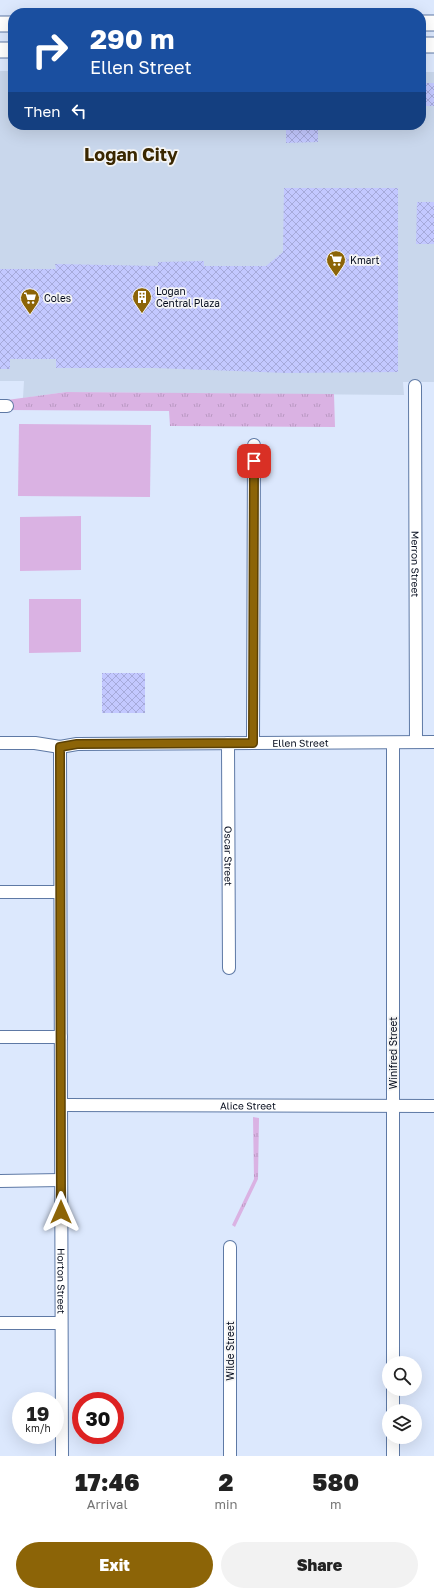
<!DOCTYPE html>
<html lang="en">
<head>
<meta charset="utf-8">
<style>
	body { margin:0; font-family:"Golos Text",sans-serif; background:#f2f2f2; color:#222; height:100vh; display:flex; flex-direction:column; font-size:15px; white-space:nowrap }
	* { box-sizing:border-box; margin:0 }
	p { font-size:13px; color:#767676 }
	.icon { flex:none; width:22px; height:22px; fill:none; stroke:currentColor; stroke-width:2; stroke-linecap:round; stroke-linejoin:round }
	.map { position:relative; height:1456px; overflow:hidden }
	.sheet { display:flex; flex-direction:column; background:#fff; flex:1 }
	.sheet>* { flex:none }
	.top-card { position:absolute; left:8px; top:8px; width:418px; height:122px; border-radius:16px; box-shadow:0 4px 16px #0002; background:#1a4fa0; color:#fff; overflow:hidden }
	.fabs { position:absolute; left:382px; top:1356px; display:grid; gap:8px }
	.fabs a { display:grid; place-items:center; width:40px; height:40px; border-radius:50%; background:#fff; box-shadow:0 4px 16px #0002; font-size:20px }
	.speed { position:absolute; left:12px; top:1392px; display:flex; gap:8px; font-size:20px; font-weight:700; text-align:center }
	.speed>* { display:grid; place-content:center; width:52px; height:52px; border-radius:50%; background:#fff; box-shadow:0 4px 16px #0002; line-height:1 }
	.speed small { font-size:10px; font-weight:400 }
	.speed .limit { border:6px solid #d22; background:#fff; color:#111 }
	.pin { position:absolute; display:grid; place-items:center; width:34px; height:34px; color:#fff; margin:-17px; border-radius:8px; box-shadow:0 2px 6px #0006 }
	.me { position:absolute; width:44px; margin:-22px; rotate:0deg; stroke-linejoin:round; filter:drop-shadow(0 0 3px #0008) }
	.turn { display:flex; align-items:center; gap:14px; height:84px; padding:0 16px; font-size:18px }
	.turn .icon { width:52px; height:52px; stroke-width:2.5 }
	.turn b { display:block; font-size:28px; line-height:34px }
	.then { display:flex; align-items:center; height:38px; padding:0 16px; background:#0003; gap:8px; font-size:15px }
	.eta { display:flex; justify-content:space-evenly; align-items:center; height:68px; text-align:center }
	.eta b { font-size:24px; font-weight:800; line-height:28px }
	.primary-button { display:flex; gap:8px; margin-top:auto; padding:8px 16px }
	.primary-button a { flex:1; height:46px; border-radius:24px; background:#8c6407; color:#fff; font-size:16px; font-weight:800; line-height:46px; text-align:center }
	.primary-button a+a { background:#f2f2f2; color:#222 }
	.map>svg:first-child { display:block }
	.built { fill:#c9d7ec }
	.grass { fill:url(#grass-tufts) }
	.park { fill:#dab2e3 }
	.building { fill:url(#building-cross-hatch) }
	.lines { fill:none; stroke-linecap:round; stroke-linejoin:round }
	.minor-casing { stroke:#5e79a5; stroke-width:14 }
	.major-casing { stroke:#5e79a5; stroke-width:17 }
	.minor { stroke:#fff; stroke-width:12 }
	.major { stroke:#fff; stroke-width:15 }
	.route-casing { stroke:#5b4105; stroke-width:10 }
	.route { stroke:#8c6407; stroke-width:7 }
	.labels { text-anchor:middle; stroke-width:3.5; stroke-linejoin:round; paint-order:stroke }
	.poi-label { font-size:10px; fill:#040b1c; stroke:#f5f5f5; text-anchor:start }
	.street-label { font-size:10px; fill:#040b1c; stroke:#f5f5f5 }
	.town-label { font-size:18px; font-weight:bold; fill:#3a2700; stroke:#f5f5f5 }
</style>
</head>
<body>
<div class="map">
<svg width="434" height="1456" viewBox="0 0 434 1456">
	<defs>
		<pattern id="grass-tufts" width="24" height="20" patternUnits="userSpaceOnUse"><rect width="24" height="20" fill="#dab2e3"/><path d="M3 7l-1-3M5 7V3M7 7l1-3M15 17l-1-3M17 17v-4M19 17l1-3" fill="none" stroke="#b998c2"/></pattern>
		<pattern id="building-cross-hatch" width="8" height="8" patternUnits="userSpaceOnUse"><rect width="8" height="8" fill="#c3c8ff"/><path d="M0 0l8 8M0 8l8-8" fill="none" stroke="#a6aada"/></pattern>
	</defs>
	<rect width="100%" height="100%" fill="#dce8fd"/>
	<!-- built -->
	<polygon class="built" points="0,71 13,71 13,125 421,125 421,72 434,72 434,382 403,382 404,395 66,392 23,398 24,381 0,381"/>
	<!-- grass -->
	<g class="grass">
		<polygon points="66,392 334,394 335,427 170,426 169,411 7,410 7,400"/>
		<polygon points="253,1117 259,1118 258,1179 235,1227 232,1225 254,1179"/>
	</g>
	<!-- park -->
	<g class="park">
		<polygon points="19,424 151,425 150,497 18,496"/>
		<polygon points="81,516 81,570 20,571 20,517"/>
		<polygon points="29,599 81,599 81,652 29,653"/>
	</g>
	<!-- building -->
	<g class="building">
		<polygon points="425,83 434,83 434,106 421,106 421,85 425,85"/>
		<polygon points="286,125 318,125 318,142 286,143"/>
		<polygon points="284,188 398,188 398,372 286,373 154,368 56,368 56,359 10,359 10,369 0,369 0,269 56,269 55,264 158,266 158,262 204,261 204,266 266,266 283,252"/>
		<polygon points="417,202 434,202 434,244 416,244"/>
		<rect x="102" y="673" width="43" height="40"/>
	</g>
	<g class="lines">
		<defs>
			<g id="minor">
				<path id="s1" d="M 415,386 L 416,742"/>
				<polyline points="0,406 7,406"/>
				<path id="s2" d="M 0,743 L 35,743 L 60,747 L 77,744 L 434,742"/>
				<path id="s3" d="M 228,743 L 229,968"/>
				<polyline points="253,743 254,445"/>
				<polyline points="393,743 393,1363"/>
				<path id="s4" d="M 60,747 L 62,1456"/>
				<polyline points="0,892 60,892"/>
				<polyline points="0,1037 61,1037"/>
				<path id="s5" d="M 62,1105 L 434,1106"/>
				<polyline points="0,1181 61,1180"/>
				<polyline points="230,1247 230,1456"/>
				<polyline points="0,1323 61,1323"/>
				<polyline points="393,1389 393,1411"/>
				<polyline points="393,1437 393,1456"/>
			</g>
			<g id="major">
				<polyline points="421,23 434,23"/>
				<polyline points="0,24 13,24"/>
				<polyline points="421,45 434,45"/>
				<polyline points="0,50 13,50"/>
			</g>
		</defs>
		<!-- minor casing -->
		<use href="#minor" class="minor-casing"/>
		<!-- major casing -->
		<use href="#major" class="major-casing"/>
		<!-- minor -->
		<use href="#minor" class="minor"/>
		<!-- major -->
		<use href="#major" class="major"/>
	</g>
	<g class="lines">
		<defs>
			<polyline id="route" points="61,1212 60,747 77,744 253,743 254,461"/>
		</defs>
		<!-- route casing -->
		<use href="#route" class="route-casing"/>
		<!-- route -->
		<use href="#route" class="route"/>
	</g>
	<!-- icons -->
	<defs>
		<symbol id="supermarket-pin" viewBox="-11 -11 22 30"><path d="M0 17L-7.5 6A9.5 9.5 0 1 1 7.5 6Z" fill="#8c6407" stroke="#f5f5f5"/><path d="M-6-5.5h2.5l.6 2H6L4.5 2H-2.5L-4.4-4H-6ZM-1.5 3.2a1.3 1.3 0 1 0 .1 0ZM3 3.2a1.3 1.3 0 1 0 .1 0Z" fill="#fff"/></symbol>
		<symbol id="building-pin" viewBox="-11 -11 22 30"><path d="M0 17L-7.5 6A9.5 9.5 0 1 1 7.5 6Z" fill="#8c6407" stroke="#f5f5f5"/><path d="M-4-6H4V6H1V3H-1V6H-4ZM-2.5-4.3h1.7v1.8h-1.7ZM.8-4.3h1.7v1.8H.8ZM-2.5-1h1.7V.8h-1.7ZM.8-1h1.7V.8H.8Z" fill="#fff"/></symbol>
	</defs>
	<g fill-rule="evenodd">
		<use href="#supermarket-pin" x="325" y="249" width="22" height="30"/>
		<use href="#building-pin" x="131" y="286" width="22" height="30"/>
		<use href="#supermarket-pin" x="19" y="287" width="22" height="30"/>
	</g>
	<g class="labels">
		<!-- poi labels -->
		<g class="poi-label">
			<text x="350" y="264">Kmart</text>
			<text x="156" y="295">Logan<tspan x="156" dy="12">Central Plaza</tspan></text>
			<text x="44" y="302">Coles</text>
		</g>
		<!-- street labels -->
		<g class="street-label">
			<text dy="4" stroke="none"><textPath href="#s1" startOffset="178">Merron Street</textPath></text>
			<text dy="4" stroke="none"><textPath href="#s2" startOffset="301">Ellen Street</textPath></text>
			<text dy="4" stroke="none"><textPath href="#s3" startOffset="113">Oscar Street</textPath></text>
			<text transform="translate(393 1053) rotate(-90)" y="4">Winifred Street</text>
			<text dy="4" stroke="none"><textPath href="#s5" startOffset="186">Alice Street</textPath></text>
			<text dy="4" stroke="none"><textPath href="#s4" startOffset="534">Horton Street</textPath></text>
			<text transform="translate(230 1351) rotate(-90)" y="4">Wilde Street</text>
		</g>
		<!-- town labels -->
		<g class="town-label">
			<text x="131" y="161">Logan City</text>
		</g>
	</g>
</svg>
<div class="fabs">
<a><svg class="icon" aria-label="search" viewBox="0 0 24 24"><circle cx="10" cy="10" r="6"/><path d="M15 15l6 6"/></svg></a>
<a><svg class="icon" aria-label="layers" viewBox="0 0 24 24"><path d="M12 4l9 5-9 5-9-5zM3 14l9 5 9-5"/></svg></a>
</div>
<div class="speed"><div>19<small>km/h</small></div><div class="limit">30</div></div>
<div class="pin" style="left:254px;top:461px;background:#d93025"><svg class="icon" aria-label="arrive" viewBox="0 0 24 24"><path d="M6 21V4h12l-3 4 3 4H6"/></svg></div>
<svg class="me" style="left:61px;top:1212px" viewBox="-20 -20 40 40"><path d="M0-17L14 15 0 8-14 15z" fill="#8c6407" stroke="#fff" stroke-width="4"/></svg>
<div class="top-card">
<div class="turn"><svg class="icon" aria-label="right" viewBox="0 0 24 24"><path d="M7 20v-9h11M14 6l5 5-5 5"/></svg><div><b>290 m</b>Ellen Street</div></div>
<div class="then">Then<svg class="icon" aria-label="left" viewBox="0 0 24 24"><path d="M17 20v-9H6M10 6l-5 5 5 5"/></svg></div>
</div>
</div>
<section class="sheet">
<div class="eta">
<div><b>17:46</b><p>Arrival</p></div>
<div><b>2</b><p>min</p></div>
<div><b>580</b><p>m</p></div>
</div>
<div class="primary-button"><a>Exit</a><a>Share</a></div>
</section>
</body>
</html>
